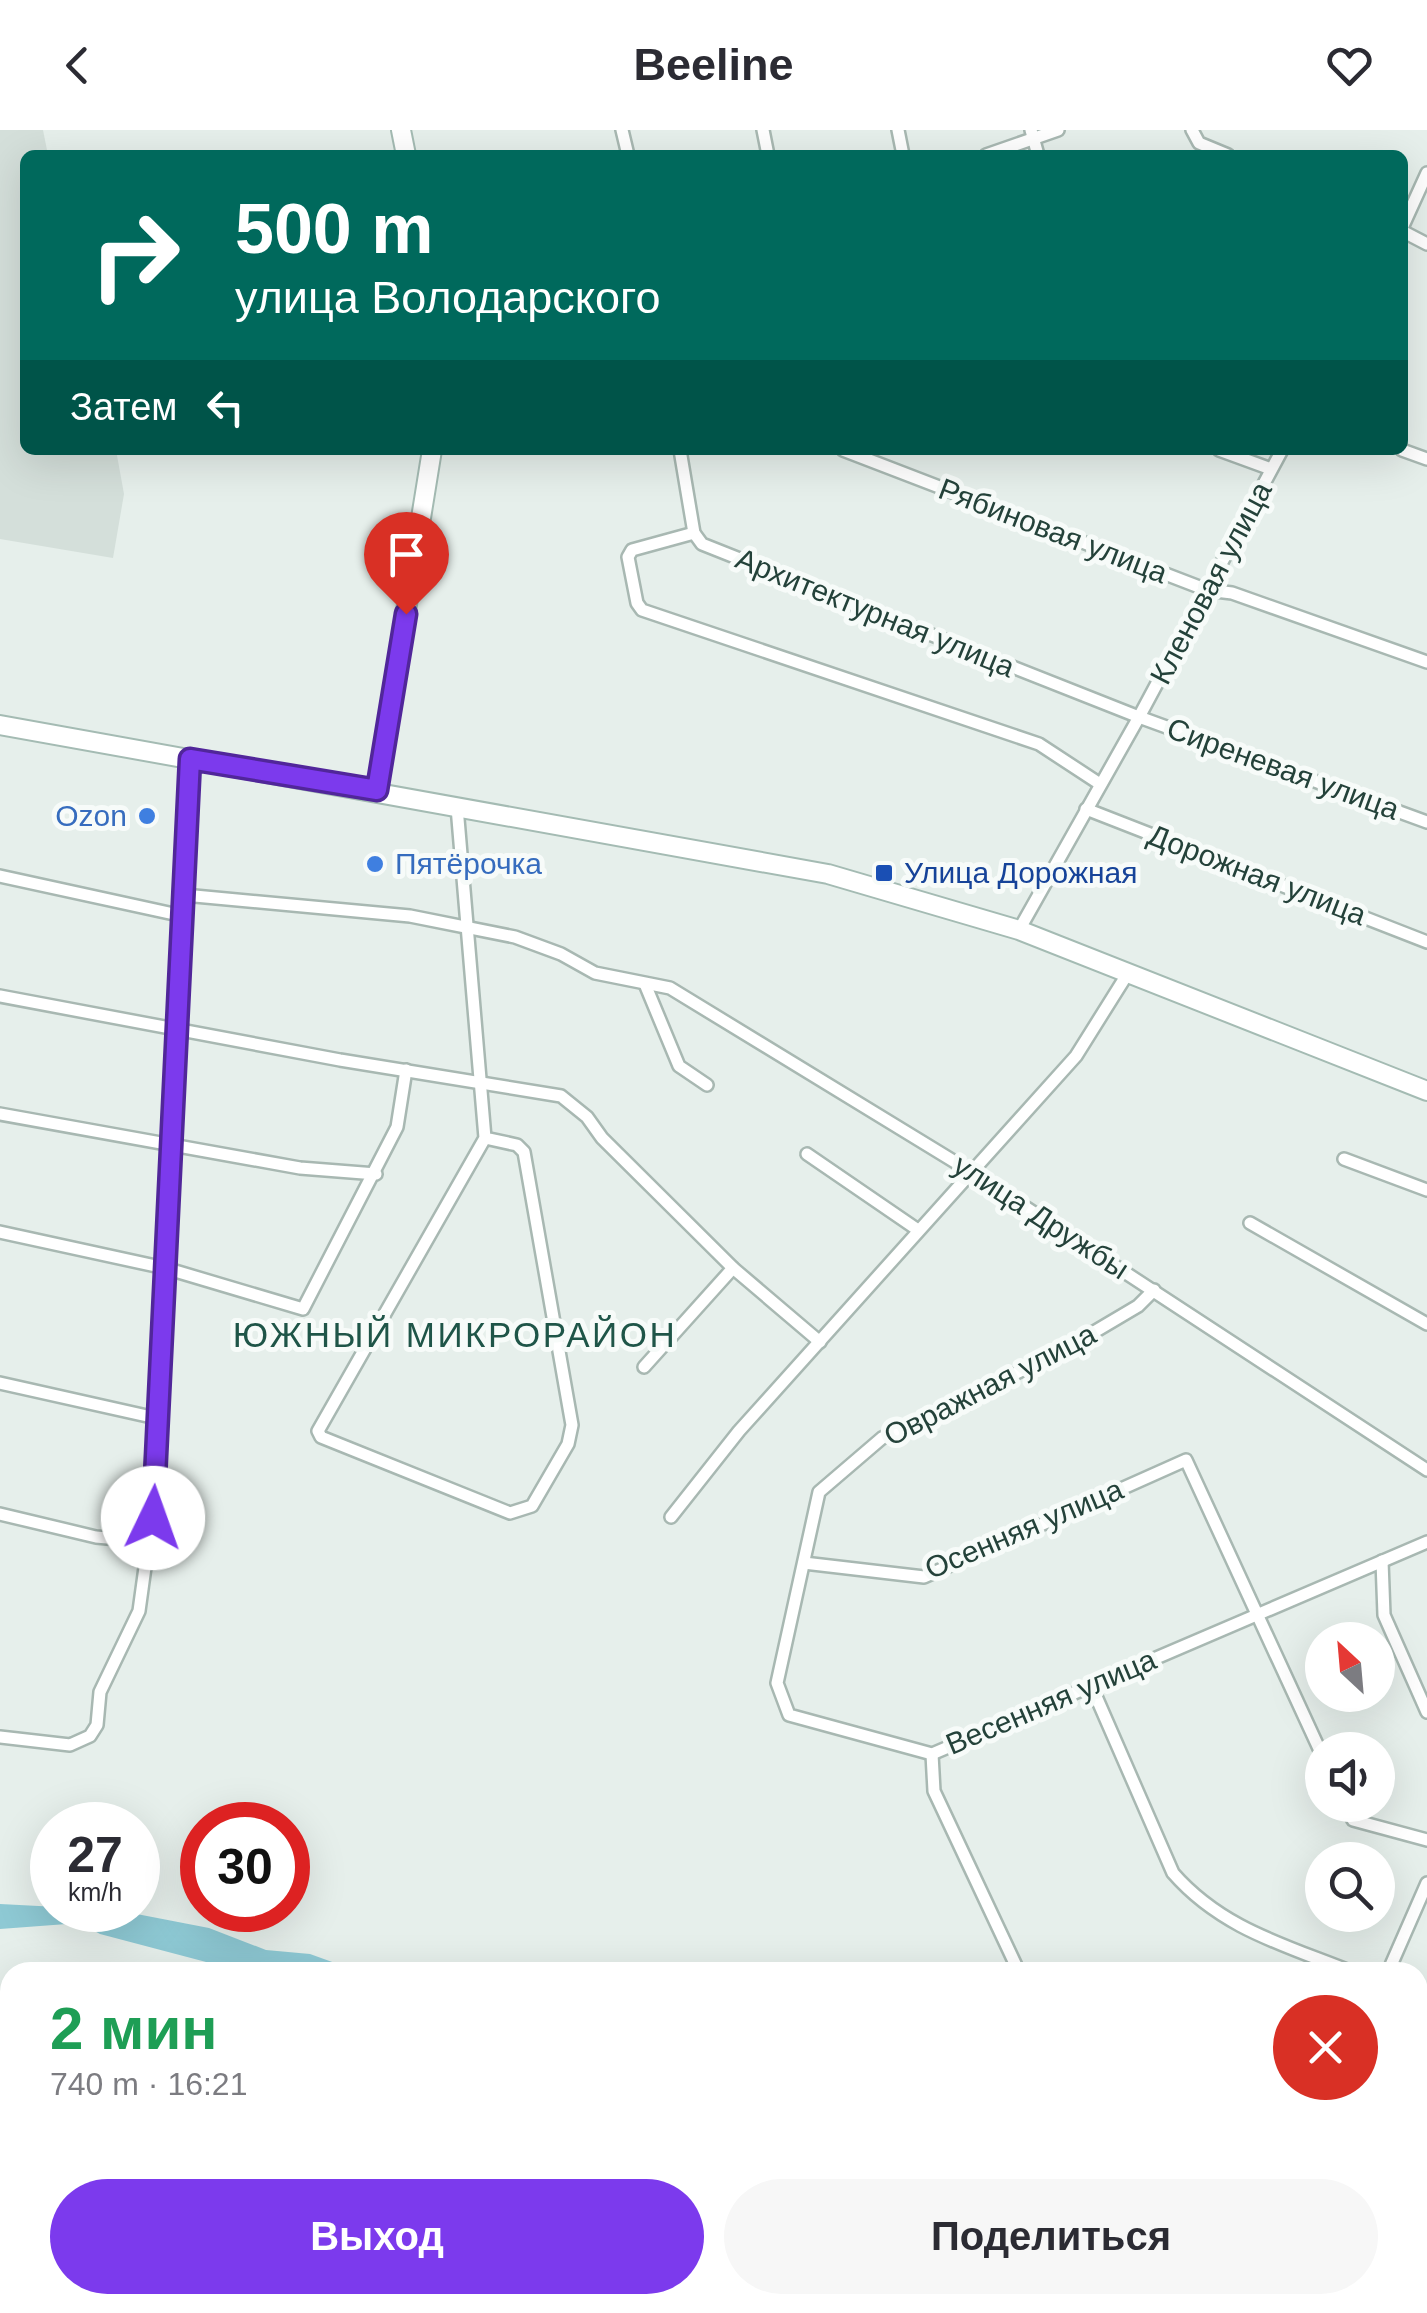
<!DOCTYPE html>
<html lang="ru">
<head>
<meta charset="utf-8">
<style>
	body { margin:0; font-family:Helvetica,sans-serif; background:#f7f7f7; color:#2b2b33; height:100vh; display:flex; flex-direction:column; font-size:38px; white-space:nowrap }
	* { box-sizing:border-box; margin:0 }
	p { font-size:32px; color:#7c7c81 }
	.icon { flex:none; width:55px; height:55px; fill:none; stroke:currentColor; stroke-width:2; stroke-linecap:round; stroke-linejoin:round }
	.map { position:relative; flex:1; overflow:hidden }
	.sheet { position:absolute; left:0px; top:1832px; width:1428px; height:352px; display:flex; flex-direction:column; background:#fff; border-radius:30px 30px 0 0; box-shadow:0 10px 40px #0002 }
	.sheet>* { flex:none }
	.guide { position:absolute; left:20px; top:20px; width:1388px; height:305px; border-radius:15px; box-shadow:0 10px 40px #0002; background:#00695c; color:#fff; overflow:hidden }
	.needle { width:65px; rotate:334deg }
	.controls { position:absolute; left:1305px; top:1492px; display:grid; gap:20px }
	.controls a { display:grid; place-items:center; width:90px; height:90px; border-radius:50%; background:#fff; box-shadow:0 10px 40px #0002; font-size:50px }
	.speed { position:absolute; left:30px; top:1672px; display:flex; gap:20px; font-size:50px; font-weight:700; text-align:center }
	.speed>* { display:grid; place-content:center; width:130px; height:130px; border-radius:50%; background:#fff; box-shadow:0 10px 40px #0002; line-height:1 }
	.speed small { font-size:25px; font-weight:400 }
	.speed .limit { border:15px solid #d22; background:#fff; color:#111 }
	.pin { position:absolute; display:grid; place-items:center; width:85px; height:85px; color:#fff; margin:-102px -42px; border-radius:50% 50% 50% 0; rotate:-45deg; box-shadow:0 0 10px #0007 }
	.pin .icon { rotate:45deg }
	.me { position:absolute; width:110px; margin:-55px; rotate:3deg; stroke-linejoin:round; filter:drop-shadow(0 0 8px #0008) }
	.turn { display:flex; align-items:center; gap:35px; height:210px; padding:0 50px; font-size:45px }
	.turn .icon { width:130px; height:130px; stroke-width:2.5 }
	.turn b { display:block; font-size:70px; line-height:85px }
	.then { display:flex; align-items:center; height:95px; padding:0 50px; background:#0003; gap:20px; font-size:38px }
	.round { display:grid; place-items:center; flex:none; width:105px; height:105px; border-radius:52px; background:#f7f7f7 }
	.headline { display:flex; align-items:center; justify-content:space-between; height:170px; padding:0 50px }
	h1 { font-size:60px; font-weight:700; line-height:75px; color:#1e9e55 }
	.primary-button { display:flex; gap:20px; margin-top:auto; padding:20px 50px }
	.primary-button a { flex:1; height:115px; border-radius:60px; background:#7c3aed; color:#fff; font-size:40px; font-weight:700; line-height:115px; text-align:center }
	.primary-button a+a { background:#f7f7f7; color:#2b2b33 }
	header { display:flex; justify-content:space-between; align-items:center; height:130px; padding:0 50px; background:#fff; font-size:45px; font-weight:700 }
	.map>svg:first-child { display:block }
	.built { fill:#d4dfda }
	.water { fill:#8ec9d4 }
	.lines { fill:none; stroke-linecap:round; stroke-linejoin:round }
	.river { stroke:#8ec9d4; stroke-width:18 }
	.minor-casing { stroke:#a8b8b2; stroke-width:16 }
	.secondary-casing { stroke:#a4bbb3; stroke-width:22 }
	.minor { stroke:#fff; stroke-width:11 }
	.secondary { stroke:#fff; stroke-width:18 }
	.route-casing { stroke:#51269a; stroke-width:25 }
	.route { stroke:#7c3aed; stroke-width:18 }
	.shop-dot { fill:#3f7fe0; stroke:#f7fbf9; stroke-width:4 }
	.transit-dot { fill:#1a4fb4; stroke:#f7fbf9; stroke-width:4 }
	.labels { text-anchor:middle; stroke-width:10; stroke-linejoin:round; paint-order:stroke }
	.street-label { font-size:30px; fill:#24423a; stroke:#f7fbf9 }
	.shop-label { font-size:30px; fill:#366cbe; stroke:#f7fbf9; text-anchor:end }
	.transit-label { font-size:30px; fill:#164399; stroke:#f7fbf9; text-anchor:start }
	.quarter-label { font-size:35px; letter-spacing:2.5px; fill:#1f5548; stroke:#f7fbf9 }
</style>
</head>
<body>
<header><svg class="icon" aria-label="back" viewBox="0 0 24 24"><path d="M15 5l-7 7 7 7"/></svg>Beeline<svg class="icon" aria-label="heart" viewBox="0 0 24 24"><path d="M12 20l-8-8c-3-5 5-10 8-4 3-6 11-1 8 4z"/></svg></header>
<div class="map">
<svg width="1427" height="2183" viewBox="0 0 1427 2183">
	<rect width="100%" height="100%" fill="#e6efeb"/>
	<!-- built -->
	<polygon class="built" points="0,0 43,0 48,25 25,25 25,320 116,320 124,364 113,428 0,409"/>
	<!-- water -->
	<polygon class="water" points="0,1774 116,1780 209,1798 266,1820 310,1824 360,1842 244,1842 100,1804 80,1793 0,1799"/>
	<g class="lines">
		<!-- river -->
		<g class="river">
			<polyline points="826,2175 832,2183"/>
			<polyline points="985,2183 993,2175"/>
		</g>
		<defs>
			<g id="minor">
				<polyline points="622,0 628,25"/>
				<polyline points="763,0 768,25"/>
				<polyline points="898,0 903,25"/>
				<polyline points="1031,0 1038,25"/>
				<polyline points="1192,0 1199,13 1228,25"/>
				<polyline points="986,25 1058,0"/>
				<polyline points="1402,98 1427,43"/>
				<polyline points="1402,101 1427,114"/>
				<polyline points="680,320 694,403 702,414 1139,587 1427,692"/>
				<polyline points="843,320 1207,460 1232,463 1427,532"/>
				<polyline points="1219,320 1271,339"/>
				<polyline points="1402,320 1427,329"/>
				<polyline points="694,403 632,420 628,427 637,473 642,480 1039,614 1100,654"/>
				<polyline points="457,677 485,1008 517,1015 524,1022 572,1295 568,1314 532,1376 510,1383 321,1307 318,1301 485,1008"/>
				<polyline points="1086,679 1427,812"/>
				<polyline points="0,746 183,786"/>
				<polyline points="184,765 410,786 515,807 561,824 595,843 670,858 973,1043 1427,1340"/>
				<polyline points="1019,800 1139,587 1282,320"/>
				<polyline points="645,854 679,936 707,955"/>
				<polyline points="0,866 340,930 561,966 587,987 602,1008 733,1138 820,1212"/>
				<polyline points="0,984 300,1038 376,1044"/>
				<polyline points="807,1024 918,1100"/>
				<polyline points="1344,1029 1427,1060"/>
				<polyline points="1250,1093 1427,1194"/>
				<polyline points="0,1102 165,1138 303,1179 397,997 406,940"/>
				<polyline points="1154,1160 1138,1176 1062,1221 882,1308 819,1362 777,1553 789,1585 932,1624 1427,1412"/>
				<polyline points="644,1237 733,1138"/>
				<polyline points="0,1253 156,1288"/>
				<polyline points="0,1384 96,1407 151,1412"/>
				<polyline points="671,1387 739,1301 1076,926 1128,843"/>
				<polyline points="1382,1431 1384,1485 1427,1582"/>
				<polyline points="804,1433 924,1447 1186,1330 1322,1625"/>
				<path d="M 1091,1555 L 1173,1743 C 1222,1799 1285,1815 1352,1842"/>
				<polyline points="0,1607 70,1615 90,1606 97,1595 100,1562 139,1481 155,1365 167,1043 190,629"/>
				<polyline points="932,1624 934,1661 1019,1842"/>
				<polyline points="1346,1675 1353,1690 1427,1710"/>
				<polyline points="1388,1842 1427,1753"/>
				<polyline points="1418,1868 1427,1872"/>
				<polyline points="1418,2034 1427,2038"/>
			</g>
			<g id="secondary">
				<polyline points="401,0 406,25"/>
				<polyline points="0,595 828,744 1019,800 1427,961"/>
				<polyline points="377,660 432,320"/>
			</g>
		</defs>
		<!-- minor casing -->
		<use href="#minor" class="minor-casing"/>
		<!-- secondary casing -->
		<use href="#secondary" class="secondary-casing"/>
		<!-- minor -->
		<use href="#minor" class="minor"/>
		<!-- secondary -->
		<use href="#secondary" class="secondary"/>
	</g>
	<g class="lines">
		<defs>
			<polyline id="route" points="153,1388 190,629 377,660 406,484"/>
		</defs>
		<!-- route casing -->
		<use href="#route" class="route-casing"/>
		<!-- route -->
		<use href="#route" class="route"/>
	</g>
	<!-- markers -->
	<g class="shop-dot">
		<circle cx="147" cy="686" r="10"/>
		<circle cx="375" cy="734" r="10"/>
	</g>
	<rect class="transit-dot" x="874" y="733" width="20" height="20" rx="5"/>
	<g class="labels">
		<!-- street labels -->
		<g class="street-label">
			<text transform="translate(1053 401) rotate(21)" y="10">Рябиновая улица</text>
			<text transform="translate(1211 453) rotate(-62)" y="10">Кленовая улица</text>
			<text transform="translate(875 483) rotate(22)" y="10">Архитектурная улица</text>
			<text transform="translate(1283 639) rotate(20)" y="10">Сиреневая улица</text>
			<text transform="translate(1257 745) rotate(21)" y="10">Дорожная улица</text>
			<text transform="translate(1041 1087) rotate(33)" y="10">улица Дружбы</text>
			<text transform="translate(990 1255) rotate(-27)" y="10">Овражная улица</text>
			<text transform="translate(1024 1399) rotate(-23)" y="10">Осенняя улица</text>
			<text transform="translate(1051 1572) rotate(-23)" y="10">Весенняя улица</text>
		</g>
		<!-- shop labels -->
		<g class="shop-label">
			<text x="127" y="696">Ozon</text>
			<text x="395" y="744" text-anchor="start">Пятёрочка</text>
		</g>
		<!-- transit labels -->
		<g class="transit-label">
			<text x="904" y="753">Улица Дорожная</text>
		</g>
		<!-- quarter labels -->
		<g class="quarter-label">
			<text x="455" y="1217">ЮЖНЫЙ МИКРОРАЙОН</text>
		</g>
	</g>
</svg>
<div class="controls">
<a><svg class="needle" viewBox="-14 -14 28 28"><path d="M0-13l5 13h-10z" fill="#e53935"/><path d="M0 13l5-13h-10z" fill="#7c7c81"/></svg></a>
<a><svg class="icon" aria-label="sound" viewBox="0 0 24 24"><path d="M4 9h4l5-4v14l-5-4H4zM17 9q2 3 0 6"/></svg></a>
<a><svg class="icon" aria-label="search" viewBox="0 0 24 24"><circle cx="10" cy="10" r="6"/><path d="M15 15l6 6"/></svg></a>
</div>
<div class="speed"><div>27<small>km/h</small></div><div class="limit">30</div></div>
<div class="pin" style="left:406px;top:484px;background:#d93025"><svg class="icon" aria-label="arrive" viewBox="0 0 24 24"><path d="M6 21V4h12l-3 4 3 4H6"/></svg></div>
<svg class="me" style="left:153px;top:1388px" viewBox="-20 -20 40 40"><circle r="19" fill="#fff"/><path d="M0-13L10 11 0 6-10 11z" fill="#7c3aed"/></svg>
<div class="guide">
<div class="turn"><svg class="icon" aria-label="right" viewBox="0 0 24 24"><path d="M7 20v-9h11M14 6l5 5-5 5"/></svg><div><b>500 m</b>улица Володарского</div></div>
<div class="then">Затем<svg class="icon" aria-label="left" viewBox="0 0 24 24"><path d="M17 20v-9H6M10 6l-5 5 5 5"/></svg></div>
</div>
<section class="sheet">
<div class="headline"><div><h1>2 мин</h1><p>740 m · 16:21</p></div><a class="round" style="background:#d93025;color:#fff"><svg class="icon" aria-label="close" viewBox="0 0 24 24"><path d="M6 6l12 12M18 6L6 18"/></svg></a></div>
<div class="primary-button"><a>Выход</a><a>Поделиться</a></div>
</section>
</div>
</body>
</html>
